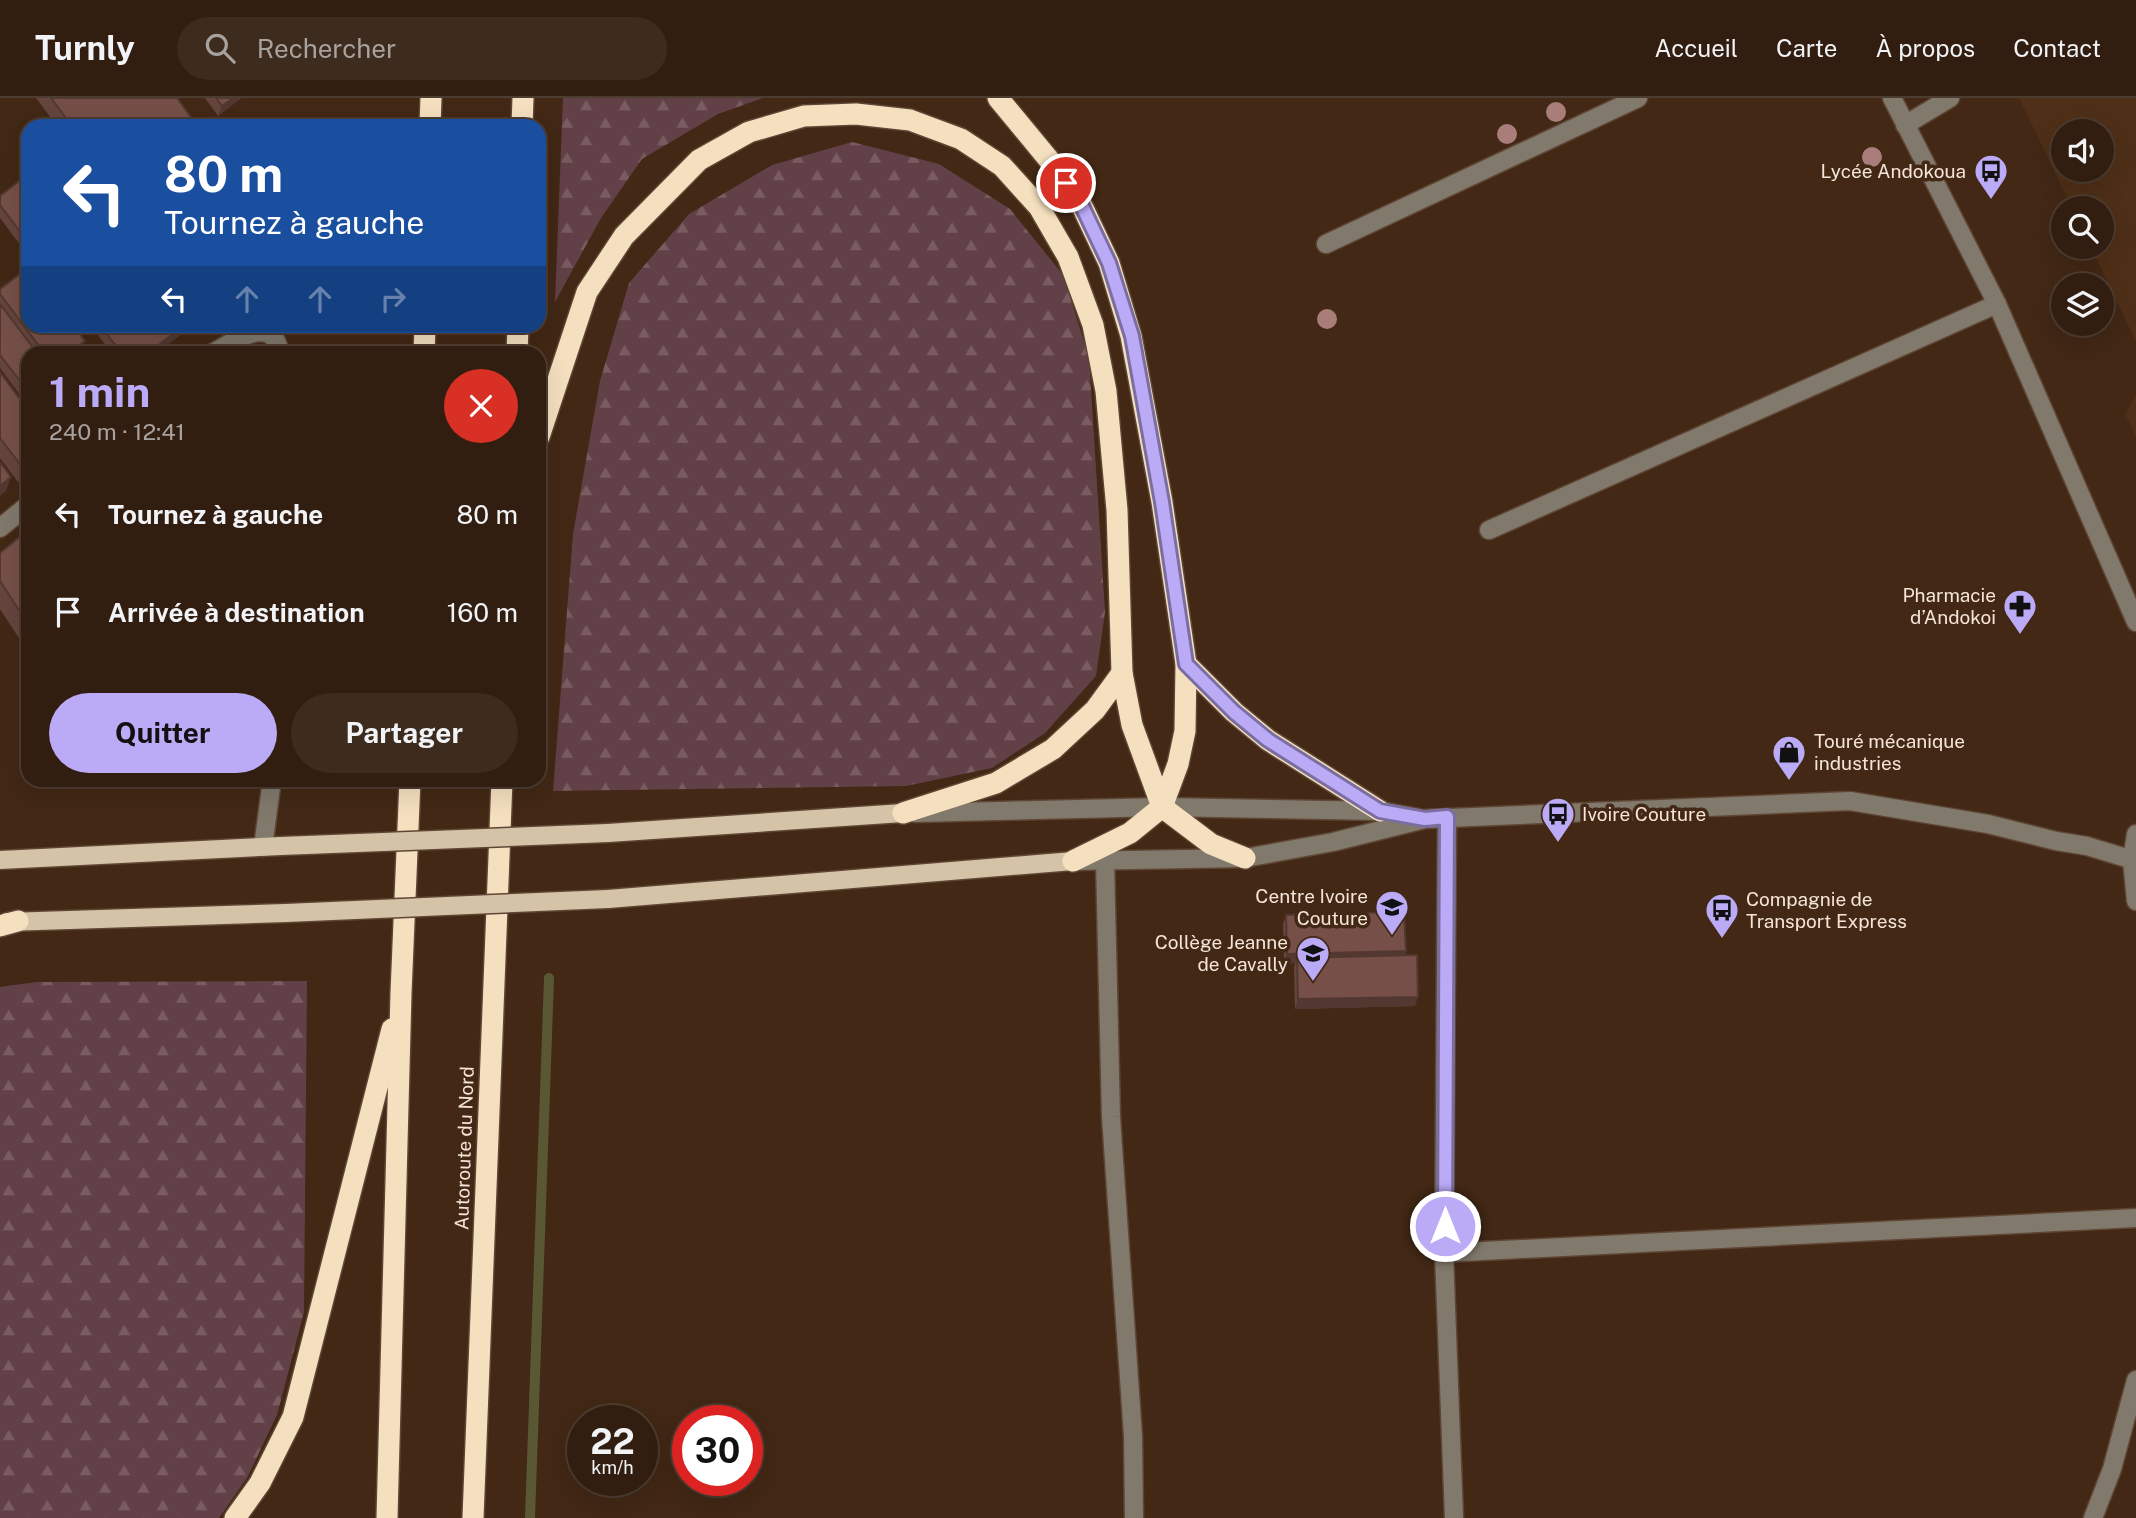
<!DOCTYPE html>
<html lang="fr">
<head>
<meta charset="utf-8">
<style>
	body { margin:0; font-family:"Public Sans",sans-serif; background:#3d2b1e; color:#f1f3f6; height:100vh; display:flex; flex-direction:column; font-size:26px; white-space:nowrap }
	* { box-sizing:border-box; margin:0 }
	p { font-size:23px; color:#a8a29f }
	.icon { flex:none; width:38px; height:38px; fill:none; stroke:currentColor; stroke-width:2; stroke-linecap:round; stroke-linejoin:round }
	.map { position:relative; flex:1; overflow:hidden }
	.sheet { position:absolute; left:21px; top:248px; width:525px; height:441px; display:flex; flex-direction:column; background:#321e10; border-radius:21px; box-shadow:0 7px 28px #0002,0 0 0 2px #4d3c30 }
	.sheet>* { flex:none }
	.guide { position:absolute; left:21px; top:21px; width:525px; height:214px; border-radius:21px; box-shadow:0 7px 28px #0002,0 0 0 2px #4d3c30; background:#1a4fa0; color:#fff; overflow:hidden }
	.tools { position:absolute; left:2051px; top:21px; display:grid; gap:14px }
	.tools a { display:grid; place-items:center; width:63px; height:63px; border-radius:50%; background:#321e10; box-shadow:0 7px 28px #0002,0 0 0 2px #4d3c30; font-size:35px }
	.speed { position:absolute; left:567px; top:1307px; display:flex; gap:14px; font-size:35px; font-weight:700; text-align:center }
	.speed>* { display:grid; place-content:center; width:91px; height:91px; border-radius:50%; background:#321e10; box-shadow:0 7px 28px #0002,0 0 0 2px #4d3c30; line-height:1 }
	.speed small { font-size:18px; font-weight:400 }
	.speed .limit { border:10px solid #d22; background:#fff; color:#111 }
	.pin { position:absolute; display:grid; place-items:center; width:60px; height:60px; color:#fff; margin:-30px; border:4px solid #fff; border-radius:50%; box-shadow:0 2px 7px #0007 }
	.me { position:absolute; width:77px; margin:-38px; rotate:0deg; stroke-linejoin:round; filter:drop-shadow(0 0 5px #0008) }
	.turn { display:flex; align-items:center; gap:24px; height:147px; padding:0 28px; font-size:32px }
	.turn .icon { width:91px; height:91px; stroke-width:2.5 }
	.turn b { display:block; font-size:49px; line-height:60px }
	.lanes { display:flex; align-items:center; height:66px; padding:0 28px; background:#0003; justify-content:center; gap:35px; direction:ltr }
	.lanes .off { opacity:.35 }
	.round { display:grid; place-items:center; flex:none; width:74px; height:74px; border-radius:37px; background:#3d2b1e }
	.summary { display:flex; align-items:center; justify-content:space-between; height:119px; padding:0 28px }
	h1 { font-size:42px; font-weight:700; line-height:52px; color:#bbaaf6 }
	.action { display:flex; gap:14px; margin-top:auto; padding:14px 28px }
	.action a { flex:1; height:80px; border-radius:42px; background:#bbaaf6; color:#111; font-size:28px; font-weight:700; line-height:80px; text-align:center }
	.action a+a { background:#3d2b1e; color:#f1f3f6 }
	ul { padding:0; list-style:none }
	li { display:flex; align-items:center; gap:21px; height:98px; padding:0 28px }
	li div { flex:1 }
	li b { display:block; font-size:26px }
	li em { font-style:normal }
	header { display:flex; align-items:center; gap:42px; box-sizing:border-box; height:98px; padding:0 35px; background:#321e10; border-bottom:2px solid #4d3c30 }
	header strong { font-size:33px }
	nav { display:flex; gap:38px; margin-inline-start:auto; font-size:24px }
	.search { width:490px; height:63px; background:#3d2b1e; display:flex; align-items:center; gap:18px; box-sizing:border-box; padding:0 24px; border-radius:38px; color:#a8a29f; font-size:26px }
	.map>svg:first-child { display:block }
	.built { fill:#4f2f17; fill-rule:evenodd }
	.forest { fill:url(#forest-firs) }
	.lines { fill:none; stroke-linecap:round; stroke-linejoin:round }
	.stream { stroke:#5a5833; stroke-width:10 }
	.minor-casing { stroke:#5f4634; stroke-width:21 }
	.major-casing { stroke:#5f4634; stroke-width:21 }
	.highway-casing { stroke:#5f4634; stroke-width:24 }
	.minor { stroke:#81796c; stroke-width:18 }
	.major { stroke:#d4c3a7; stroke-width:18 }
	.highway { stroke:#f4e0bf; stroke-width:21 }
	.major-bridge-casing { stroke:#5f4634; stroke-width:21; stroke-linecap:butt }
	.major-bridge { stroke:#d4c3a7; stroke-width:18 }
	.tree { fill:#a87d7a }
	.wall { fill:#65453e }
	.shaded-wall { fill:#533832 }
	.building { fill:#765048; stroke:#533832; stroke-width:2 }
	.route-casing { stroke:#7a6ea0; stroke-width:18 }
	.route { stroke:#bbaaf6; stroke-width:12 }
	.labels { text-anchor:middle; stroke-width:7; stroke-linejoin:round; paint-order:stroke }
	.poi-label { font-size:19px; fill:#f5e4d8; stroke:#422815; text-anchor:end }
	.street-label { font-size:19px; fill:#f5e4d8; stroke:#422815 }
</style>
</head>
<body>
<header>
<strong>Turnly</strong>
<div class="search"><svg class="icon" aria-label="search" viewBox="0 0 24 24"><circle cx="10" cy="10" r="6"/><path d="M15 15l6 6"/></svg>Rechercher</div>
<nav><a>Accueil</a><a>Carte</a><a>À propos</a><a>Contact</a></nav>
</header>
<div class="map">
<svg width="2136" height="1420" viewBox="0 0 2136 1420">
	<defs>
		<pattern id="forest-firs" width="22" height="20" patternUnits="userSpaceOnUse" patternTransform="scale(1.75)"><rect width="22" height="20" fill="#624047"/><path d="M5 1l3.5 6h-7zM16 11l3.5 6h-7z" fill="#795b61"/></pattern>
	</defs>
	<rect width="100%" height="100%" fill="#422815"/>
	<!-- built -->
	<g class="built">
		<path d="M 2019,0 L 2136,0 L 2136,244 L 2091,149 L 2102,149 L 2102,110 L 2072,110 ZM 2063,33 L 2102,33 L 2102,72 L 2063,72 Z"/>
		<polygon points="2136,297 2136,339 2125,316"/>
	</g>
	<!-- forest -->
	<g class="forest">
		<polygon points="563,0 763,0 718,16 642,61 601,120 555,204"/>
		<polygon points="852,44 939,66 1010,111 1063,177 1089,259 1105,514 1096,578 1045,635 992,670 906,688 553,693 573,436 600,283 629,185 689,116 772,67"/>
		<polygon points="307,883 304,1214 277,1317 247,1380 219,1420 0,1420 0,889 37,884"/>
	</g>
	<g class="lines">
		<!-- stream -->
		<polyline class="stream" points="530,1420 549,880"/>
		<defs>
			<g id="minor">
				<polyline points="1892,0 1997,206 2136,524"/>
				<polyline points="1905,27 1950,0"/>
				<polyline points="1326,146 1638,0"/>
				<path d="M 211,256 C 231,245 274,213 280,256"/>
				<polyline points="0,430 28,407"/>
				<polyline points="1489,432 1997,206"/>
				<polyline points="915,715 1162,709 1380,713 1418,720"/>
				<polyline points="1447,720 1444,1155 1454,1420"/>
				<polyline points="2136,736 2132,762 2136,803"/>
				<polyline points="263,749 272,682"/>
				<polyline points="1073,763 1245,760 1333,744 1425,721 1850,703 1988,726 2056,743 2087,748 2136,763"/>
				<polyline points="1105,763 1111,1019 1133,1338 1134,1420"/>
				<polyline points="1444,1155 2136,1120"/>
				<polyline points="2093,1420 2112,1371 2136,1282"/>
			</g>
			<g id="major">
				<polyline points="608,735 903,715"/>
				<polyline points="0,762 281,748"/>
				<polyline points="608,801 1073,763"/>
				<polyline points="7,824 286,815"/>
			</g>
			<g id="highway">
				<polyline points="998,0 1050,63 1082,108 1109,165 1131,238 1162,404 1186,566 1185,633 1178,666 1162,709 1130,735 1073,763"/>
				<polyline points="430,28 431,0"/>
				<polyline points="522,28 523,0"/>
				<polyline points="424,256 425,228"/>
				<polyline points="517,256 518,228"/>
				<polyline points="539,339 587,194 624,138 699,62 749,34 804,18 856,16 910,22 961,41 1002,68 1039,109 1068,159 1093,227 1106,293 1117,412 1122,575 1132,627 1162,709 1211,746 1245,760"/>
				<polyline points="1186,566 1234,614 1268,642 1380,713"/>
				<polyline points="903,715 996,685 1053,651 1095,612 1122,575"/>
				<polyline points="0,828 18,823"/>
				<polyline points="235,1420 260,1385 293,1319 392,931"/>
				<polyline points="387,1420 401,895 410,682"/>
				<polyline points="473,1420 502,682"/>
			</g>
		</defs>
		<!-- minor casing -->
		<use href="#minor" class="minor-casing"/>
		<!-- major casing -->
		<use href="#major" class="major-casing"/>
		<!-- highway casing -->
		<use href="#highway" class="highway-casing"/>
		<!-- minor -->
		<use href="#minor" class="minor"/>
		<!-- major -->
		<use href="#major" class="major"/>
		<!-- highway -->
		<use href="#highway" class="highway"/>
		<defs>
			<g id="major-bridge">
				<polyline points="281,748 608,735"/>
				<polyline points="286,815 608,801"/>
			</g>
		</defs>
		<!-- major-bridge casing -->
		<use href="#major-bridge" class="major-bridge-casing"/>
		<!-- major-bridge -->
		<use href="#major-bridge" class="major-bridge"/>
	</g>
	<!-- trees -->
	<g class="tree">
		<circle cx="1556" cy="14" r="10"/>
		<circle cx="1507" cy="36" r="10"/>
		<circle cx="1872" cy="59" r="10"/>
		<circle cx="1327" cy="221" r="10"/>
	</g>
	<!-- wall -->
	<g class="wall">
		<polygon points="36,0 177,0 191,28 57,28"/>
		<polygon points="205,0 241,0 218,18"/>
		<polygon points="28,76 28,149 24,152 0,120 0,98"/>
		<polygon points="0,191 82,252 78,256 28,256 28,298 23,301 0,270"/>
		<polygon points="96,228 192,228 155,256 112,256 95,233"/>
		<polygon points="0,274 28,376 18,384 0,360"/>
		<polygon points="28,432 28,554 0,511 0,455"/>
		<polygon points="1286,817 1406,853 1405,857 1415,908 1295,911 1294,869 1295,865 1284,866 1283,826"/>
	</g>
	<!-- shaded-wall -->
	<g class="shaded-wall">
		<polygon points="233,0 241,0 218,18 222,8"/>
		<polygon points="28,142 28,149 24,152 27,143"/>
		<polygon points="183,228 192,228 155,256 147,256"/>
		<polygon points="85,243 82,252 78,256 69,256"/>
		<polygon points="28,291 28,298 23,301 27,292"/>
		<polygon points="28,367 28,376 18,384 23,370"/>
		<polygon points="11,379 6,393 0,398 0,388"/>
		<polygon points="1406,853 1402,863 1297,860 1295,865 1284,866 1287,856"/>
		<polygon points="1418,899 1415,908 1295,911 1298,901"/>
	</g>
	<!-- building -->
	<g class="building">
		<polygon points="51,0 177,0 193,22 185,28 72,28"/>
		<polygon points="216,0 233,0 222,8"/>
		<polygon points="28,76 28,142 27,143 0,107 0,98"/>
		<polygon points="28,170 28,228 74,228 85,243 69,256 45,256 0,196 0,191"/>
		<polygon points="0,206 38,256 28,256 28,291 27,292 0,257"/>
		<polygon points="101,228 183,228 147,256 122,256"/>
		<polygon points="0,274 28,312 28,367 23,370 0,340"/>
		<polygon points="0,364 11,379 0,388"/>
		<polygon points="28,432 28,526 0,483 0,455"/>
		<polygon points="1404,814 1406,853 1287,856 1286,817"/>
		<polygon points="1417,857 1418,899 1298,901 1297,860"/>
	</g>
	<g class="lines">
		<defs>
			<polyline id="route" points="1066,85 1082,108 1109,165 1132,238 1162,404 1186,566 1234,614 1268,642 1380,713 1425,721 1447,719 1445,1128"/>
		</defs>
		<!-- route casing -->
		<use href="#route" class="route-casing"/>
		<!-- route -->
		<use href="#route" class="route"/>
	</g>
	<!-- icons -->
	<defs>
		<symbol id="bus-pin" viewBox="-11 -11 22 30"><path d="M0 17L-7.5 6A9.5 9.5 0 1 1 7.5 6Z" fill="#bbaaf6" stroke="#422815"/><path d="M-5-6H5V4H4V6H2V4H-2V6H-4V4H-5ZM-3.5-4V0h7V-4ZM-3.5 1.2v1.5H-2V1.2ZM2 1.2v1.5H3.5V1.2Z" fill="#111"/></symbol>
		<symbol id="pharmacy-pin" viewBox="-11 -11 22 30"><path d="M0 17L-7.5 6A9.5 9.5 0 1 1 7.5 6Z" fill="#bbaaf6" stroke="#422815"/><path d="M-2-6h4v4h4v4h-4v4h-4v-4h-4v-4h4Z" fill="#111"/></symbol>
		<symbol id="shop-pin" viewBox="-11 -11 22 30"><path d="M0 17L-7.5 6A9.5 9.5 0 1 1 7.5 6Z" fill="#bbaaf6" stroke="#422815"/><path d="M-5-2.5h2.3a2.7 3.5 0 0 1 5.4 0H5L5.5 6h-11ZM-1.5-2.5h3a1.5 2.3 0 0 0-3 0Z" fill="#111"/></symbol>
		<symbol id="school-pin" viewBox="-11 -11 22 30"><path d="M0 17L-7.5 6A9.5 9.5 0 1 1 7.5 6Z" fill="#bbaaf6" stroke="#422815"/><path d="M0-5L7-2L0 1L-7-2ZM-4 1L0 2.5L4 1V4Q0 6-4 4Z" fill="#111"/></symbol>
	</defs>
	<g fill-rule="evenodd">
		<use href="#bus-pin" x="1972" y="54" width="38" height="52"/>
		<use href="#pharmacy-pin" x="2001" y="489" width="38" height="52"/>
		<use href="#shop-pin" x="1770" y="635" width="38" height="52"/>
		<use href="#bus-pin" x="1539" y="697" width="38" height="52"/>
		<use href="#school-pin" x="1373" y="790" width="38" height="52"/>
		<use href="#bus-pin" x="1703" y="793" width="38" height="52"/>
		<use href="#school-pin" x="1294" y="836" width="38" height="52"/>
	</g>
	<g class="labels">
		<!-- poi labels -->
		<g class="poi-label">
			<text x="1966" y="80">Lycée Andokoua</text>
			<text x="1996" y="504">Pharmacie<tspan x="1996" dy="22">d’Andokoi</tspan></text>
			<text x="1814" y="650" text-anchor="start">Touré mécanique<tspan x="1814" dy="22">industries</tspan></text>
			<text x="1582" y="723" text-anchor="start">Ivoire Couture</text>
			<text x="1368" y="805">Centre Ivoire<tspan x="1368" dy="22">Couture</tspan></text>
			<text x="1746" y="808" text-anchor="start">Compagnie de<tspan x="1746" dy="22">Transport Express</tspan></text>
			<text x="1288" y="851">Collège Jeanne<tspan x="1288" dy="22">de Cavally</tspan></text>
		</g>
		<!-- street labels -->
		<g class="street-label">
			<text transform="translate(464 1050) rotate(-88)" y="7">Autoroute du Nord</text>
		</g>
	</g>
</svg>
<div class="tools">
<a><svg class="icon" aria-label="sound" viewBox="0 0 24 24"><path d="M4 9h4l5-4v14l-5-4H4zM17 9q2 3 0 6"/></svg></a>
<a><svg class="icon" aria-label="search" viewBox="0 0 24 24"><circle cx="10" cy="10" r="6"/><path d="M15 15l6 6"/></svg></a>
<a><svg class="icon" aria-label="layers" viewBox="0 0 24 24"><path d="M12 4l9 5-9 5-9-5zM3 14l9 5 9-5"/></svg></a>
</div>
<div class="speed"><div>22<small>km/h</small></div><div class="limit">30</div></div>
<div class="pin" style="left:1066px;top:85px;background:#d93025"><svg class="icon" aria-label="arrive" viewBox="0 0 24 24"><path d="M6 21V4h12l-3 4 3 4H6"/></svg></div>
<svg class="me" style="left:1445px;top:1128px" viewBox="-20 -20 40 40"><circle r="17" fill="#bbaaf6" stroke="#fff" stroke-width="3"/><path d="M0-11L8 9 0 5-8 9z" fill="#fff"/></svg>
<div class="guide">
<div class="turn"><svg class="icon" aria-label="left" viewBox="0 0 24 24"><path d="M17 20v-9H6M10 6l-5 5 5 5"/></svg><div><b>80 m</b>Tournez à gauche</div></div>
<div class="lanes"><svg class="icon" aria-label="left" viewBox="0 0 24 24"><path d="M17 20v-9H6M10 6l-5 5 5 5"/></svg><svg class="icon off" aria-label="ahead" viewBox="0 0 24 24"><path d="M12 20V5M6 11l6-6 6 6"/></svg><svg class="icon off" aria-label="ahead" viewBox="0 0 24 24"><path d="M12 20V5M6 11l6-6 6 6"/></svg><svg class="icon off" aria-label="right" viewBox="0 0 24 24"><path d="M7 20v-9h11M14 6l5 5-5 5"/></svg></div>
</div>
<section class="sheet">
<div class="summary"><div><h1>1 min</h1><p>240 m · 12:41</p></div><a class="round" style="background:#d93025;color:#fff"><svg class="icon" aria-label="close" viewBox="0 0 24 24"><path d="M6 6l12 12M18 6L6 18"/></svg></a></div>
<ul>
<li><svg class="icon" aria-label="left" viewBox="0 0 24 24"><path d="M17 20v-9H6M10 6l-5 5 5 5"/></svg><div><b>Tournez à gauche</b></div><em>80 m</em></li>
<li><svg class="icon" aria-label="arrive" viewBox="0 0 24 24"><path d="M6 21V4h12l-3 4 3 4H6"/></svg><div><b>Arrivée à destination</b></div><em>160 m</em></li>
</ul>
<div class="action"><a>Quitter</a><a>Partager</a></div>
</section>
</div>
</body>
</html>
